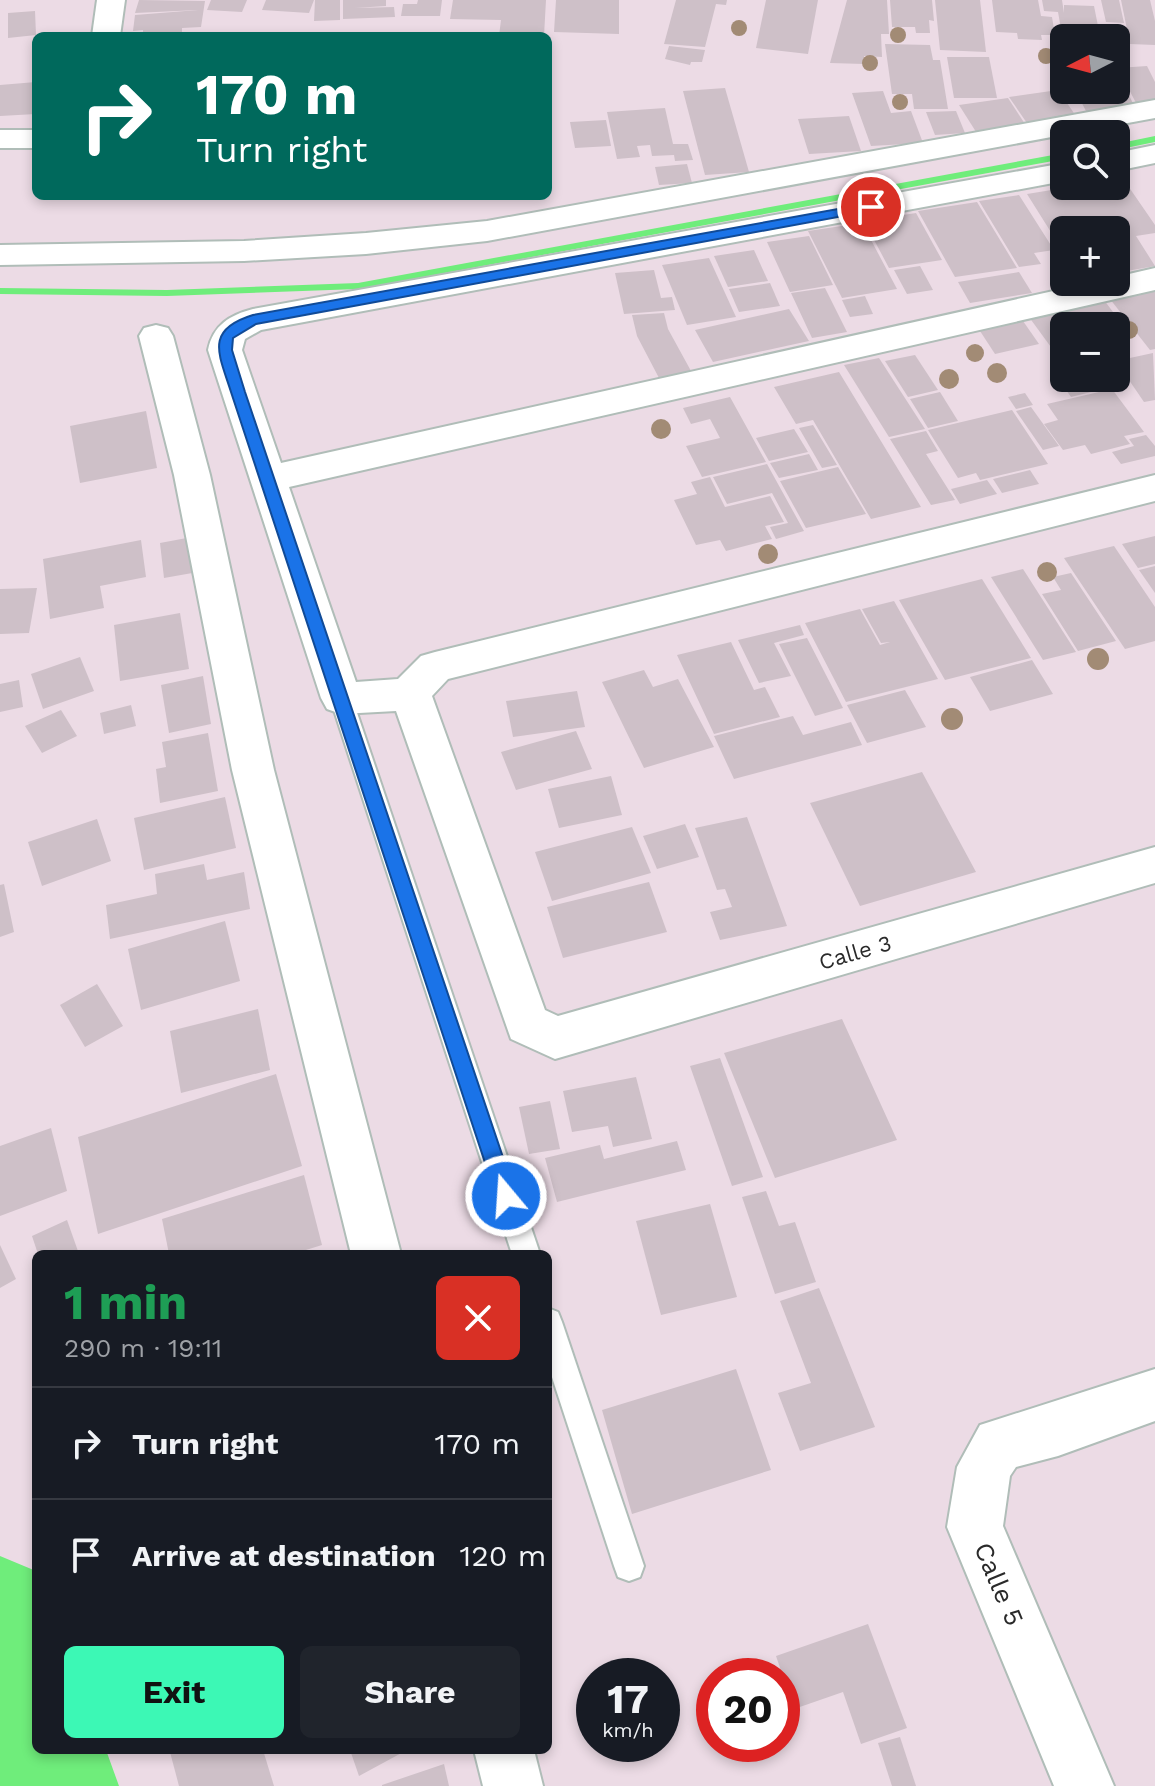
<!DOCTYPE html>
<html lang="en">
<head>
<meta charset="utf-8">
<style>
	body { margin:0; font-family:"Work Sans",sans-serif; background:#20242c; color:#f1f3f6; height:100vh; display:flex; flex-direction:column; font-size:30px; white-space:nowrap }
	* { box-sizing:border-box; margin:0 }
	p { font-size:26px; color:#9ea1a6 }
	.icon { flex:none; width:44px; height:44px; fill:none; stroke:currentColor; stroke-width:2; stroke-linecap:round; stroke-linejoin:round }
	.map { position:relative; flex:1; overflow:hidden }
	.side { position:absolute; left:32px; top:1250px; width:520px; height:504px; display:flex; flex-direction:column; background:#171b24; border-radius:12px; box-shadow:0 4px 12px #0003 }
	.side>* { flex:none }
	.banner { position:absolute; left:32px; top:32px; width:520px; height:168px; border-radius:12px; box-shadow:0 4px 12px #0003; background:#00695c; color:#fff; overflow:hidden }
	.needle { width:52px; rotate:264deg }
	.fabs { position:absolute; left:1050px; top:24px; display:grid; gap:16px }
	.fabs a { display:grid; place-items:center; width:80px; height:80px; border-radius:12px; background:#171b24; box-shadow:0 4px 12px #0003; font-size:40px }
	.speed { position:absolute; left:576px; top:1658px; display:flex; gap:16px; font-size:40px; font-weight:700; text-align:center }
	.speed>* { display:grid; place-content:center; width:104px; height:104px; border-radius:50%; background:#171b24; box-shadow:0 4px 12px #0003; line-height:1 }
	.speed small { font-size:20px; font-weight:400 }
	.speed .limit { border:12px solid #d22; background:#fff; color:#111 }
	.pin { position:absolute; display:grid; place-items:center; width:68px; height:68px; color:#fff; margin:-34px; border:4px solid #fff; border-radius:50%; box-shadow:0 2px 8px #0007 }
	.me { position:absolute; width:88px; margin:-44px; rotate:342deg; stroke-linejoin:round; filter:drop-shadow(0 0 6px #0008) }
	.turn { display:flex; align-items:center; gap:28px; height:168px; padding:0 32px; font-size:36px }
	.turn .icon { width:104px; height:104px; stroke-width:2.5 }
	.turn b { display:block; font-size:56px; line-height:68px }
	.round { display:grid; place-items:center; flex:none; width:84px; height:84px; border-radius:12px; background:#20242c }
	.headline { display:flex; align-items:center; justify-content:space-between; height:136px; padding:0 32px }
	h1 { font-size:48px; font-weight:700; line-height:60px; color:#1e9e55 }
	.cta { display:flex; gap:16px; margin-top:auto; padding:16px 32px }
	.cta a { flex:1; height:92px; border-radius:12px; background:#3cf8b5; color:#111; font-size:32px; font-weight:700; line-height:92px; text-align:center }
	.cta a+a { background:#20242c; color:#f1f3f6 }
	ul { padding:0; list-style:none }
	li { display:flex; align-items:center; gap:24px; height:112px; padding:0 32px; border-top:2px solid #363941 }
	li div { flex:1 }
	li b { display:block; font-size:30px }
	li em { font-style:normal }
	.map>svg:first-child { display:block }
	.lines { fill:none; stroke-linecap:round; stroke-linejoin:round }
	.stream { fill:#6fed7b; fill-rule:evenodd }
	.river { fill:#6fed7b; fill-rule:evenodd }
	.building { fill:#cec0c8 }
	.lane-casing { stroke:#b0bdb8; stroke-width:4 }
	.street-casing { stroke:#b0bdb8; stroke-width:4 }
	.lane { fill:#fff; fill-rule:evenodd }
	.street { fill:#fff; fill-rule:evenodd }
	.tree { fill:#a28b75 }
	.route { fill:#1a73e8; stroke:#114b97; stroke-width:2 }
	.labels { text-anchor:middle; stroke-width:8; stroke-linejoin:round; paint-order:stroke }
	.street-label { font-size:22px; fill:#2a2a2a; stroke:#fff }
	.near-street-label { font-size:26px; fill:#2a2a2a; stroke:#fff }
</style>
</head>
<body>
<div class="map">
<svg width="1155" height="1786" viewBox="0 0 1155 1786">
	<rect width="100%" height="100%" fill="#ecdbe5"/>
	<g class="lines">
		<!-- stream -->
		<g class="stream">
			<polygon points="1155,136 1155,142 1116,150 1116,144"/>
			<polygon points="1064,153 1064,159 358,289 167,296 0,294 0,288 167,290 358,283"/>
		</g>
		<!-- river -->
		<polygon class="river" points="0,1556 36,1571 36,1750 106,1750 119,1786 0,1786"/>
	</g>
	<!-- building -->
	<g class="building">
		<polygon points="139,0 205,1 201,27 182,28 182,36 143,36 143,30 133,31 135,15 198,10 135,13"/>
		<polygon points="211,0 247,0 242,12 207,10"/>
		<polygon points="266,0 314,0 309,13 262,10"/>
		<polygon points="315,0 340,0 340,20 314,21"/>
		<polygon points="343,0 386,0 386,6 355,8 394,7 395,17 343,19"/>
		<polygon points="418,0 442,0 440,16 401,16 403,4 417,4"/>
		<polygon points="453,0 546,0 544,36 499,36 501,20 450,19"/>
		<polygon points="556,0 619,0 619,34 554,32"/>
		<polygon points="676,0 727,0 726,5 716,4 705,47 664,44"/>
		<polygon points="766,0 818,0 808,54 756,48"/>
		<polygon points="847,0 887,0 889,34 881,34 882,57 864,56 864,64 830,63"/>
		<polygon points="890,0 932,0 934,21 929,20 930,33 916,33 915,27 892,27"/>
		<polygon points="935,0 980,0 986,52 940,50"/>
		<polygon points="992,0 1038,0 1041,16 1052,17 1055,35 1041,35 1042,40 1018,39 1017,33 996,32"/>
		<polygon points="1042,0 1062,0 1064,13 1064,5 1094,6 1099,31 1061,29 1058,12 1044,11"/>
		<polygon points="1101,0 1119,0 1124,23 1106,22"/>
		<polygon points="1121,0 1150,0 1155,21 1155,45 1130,44"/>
		<polygon points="35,11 36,35 8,38 8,13"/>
		<polygon points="885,44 930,45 933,60 940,60 948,109 914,109 912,94 892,94"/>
		<polygon points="669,46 705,50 702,62 691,62 690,65 665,59"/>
		<polygon points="947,57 989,57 997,98 954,98"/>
		<polygon points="1147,66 1155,82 1155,102 1136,103 1118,68"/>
		<polygon points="36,82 36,114 0,116 0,85"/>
		<polygon points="1122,82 1135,107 1086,111 1075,90 1116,90 1116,83"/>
		<polygon points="725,88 749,172 705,175 683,91"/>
		<polygon points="1058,90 1078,119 1029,126 1009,97"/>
		<polygon points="883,91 891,113 911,111 923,143 871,146 852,93"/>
		<polygon points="1008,98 1027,127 978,135 959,105"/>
		<polygon points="665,108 673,144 688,144 693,160 675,161 674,155 652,156 650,145 637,146 640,157 617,159 607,112"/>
		<polygon points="956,111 965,133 935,135 926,112"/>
		<polygon points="849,116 861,151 809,154 798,119"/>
		<polygon points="606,120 611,146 575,148 570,122"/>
		<polygon points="687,164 692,183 659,185 655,167"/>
		<polygon points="1124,180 1155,225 1155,233 1136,236 1155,266 1116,273 1116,230 1064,230 1064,253 1027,194 1076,186 1116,186 1116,181"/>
		<polygon points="1019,195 1054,250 1034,253 1041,264 1019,267 979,201"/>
		<polygon points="977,202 1017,268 955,277 918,211"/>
		<polygon points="916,213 942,260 889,268 864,221"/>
		<polygon points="862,223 897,289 842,298 808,231"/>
		<polygon points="809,236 833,285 790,292 767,242"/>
		<polygon points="754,250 768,281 728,287 714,256"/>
		<polygon points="709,258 736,317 687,325 662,265"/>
		<polygon points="920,266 933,290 907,294 894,270"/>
		<polygon points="654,270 661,298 672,297 675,310 624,314 615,273"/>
		<polygon points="1019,272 1032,293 970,303 958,282"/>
		<polygon points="770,283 780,306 739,312 729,289"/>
		<polygon points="825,288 847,332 812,338 791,293"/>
		<polygon points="1155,289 1155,349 1150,350 1110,299"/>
		<polygon points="865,296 873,314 850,317 842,300"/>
		<polygon points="1104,300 1122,324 1078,326 1065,309"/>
		<polygon points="789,309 809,341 713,362 695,330"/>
		<polygon points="1054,311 1064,324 1064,365 1029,317"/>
		<polygon points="664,313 668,329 691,371 659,378 637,336 632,315"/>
		<polygon points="1023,321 1039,344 995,354 980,331"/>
		<polygon points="1153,353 1155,400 1144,402 1116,361"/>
		<polygon points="915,355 938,390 908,397 885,361"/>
		<polygon points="879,358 925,429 889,437 844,365"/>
		<polygon points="1064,370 1064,378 1099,378 1107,388 1071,397 1054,373"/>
		<polygon points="839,372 921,507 871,519 813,420 796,424 774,387"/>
		<polygon points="1112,389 1144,432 1124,436 1130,444 1091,454 1085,445 1063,450 1044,424 1058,420 1047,404"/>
		<polygon points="940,392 958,421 928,428 910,399"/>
		<polygon points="1025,393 1033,405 1016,409 1008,397"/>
		<polygon points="730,397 766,462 702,477 686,446 720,438 710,419 691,424 683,408"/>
		<polygon points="1031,407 1059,446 1043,450 1016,411"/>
		<polygon points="1012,410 1048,464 980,480 976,473 958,478 928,430"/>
		<polygon points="146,411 157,468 80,483 70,426"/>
		<polygon points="813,425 837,465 822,468 799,428"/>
		<polygon points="794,429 808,452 769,461 756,438"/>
		<polygon points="926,431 938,451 926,454 955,500 931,505 890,439"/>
		<polygon points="1146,435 1155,446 1155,456 1121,464 1112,452 1134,446 1129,439"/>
		<polygon points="809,454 818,470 779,478 770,463"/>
		<polygon points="767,464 804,531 776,539 770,527 788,523 772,493 727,504 713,477"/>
		<polygon points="838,467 866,514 806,528 780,481"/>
		<polygon points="1030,470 1039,484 1002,493 993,479"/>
		<polygon points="710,477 725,507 770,496 784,522 765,526 772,539 726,551 720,540 696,545 674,500 697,494 691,482"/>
		<polygon points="987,480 997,494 960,504 951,489"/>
		<polygon points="1155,536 1155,564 1138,568 1122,544"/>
		<polygon points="192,537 198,572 164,578 160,543"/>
		<polygon points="141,540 146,577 100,586 104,608 50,619 43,559"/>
		<polygon points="1114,546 1155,607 1155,641 1125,649 1064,558"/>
		<polygon points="1155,566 1155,593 1139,570"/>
		<polygon points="1023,569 1076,652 1043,660 991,577"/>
		<polygon points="1071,573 1116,641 1078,651 1042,594 1061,590 1053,577"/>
		<polygon points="982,579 1031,658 945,680 899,600"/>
		<polygon points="37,588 29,633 0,634 0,589"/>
		<polygon points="894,601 938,679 846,702 805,623 860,609 880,645 890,642 881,643 862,609"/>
		<polygon points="180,613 189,669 120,681 114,625"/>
		<polygon points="800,625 804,635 774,643 791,676 759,683 738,640"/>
		<polygon points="807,638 843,708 815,716 779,644"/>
		<polygon points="731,642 754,690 765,687 780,717 714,734 677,655"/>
		<polygon points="80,657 94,691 43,709 31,674"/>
		<polygon points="1032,660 1053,694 990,711 970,677"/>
		<polygon points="644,670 653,687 678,679 714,747 644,768 602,682"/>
		<polygon points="203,676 211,724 169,733 161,685"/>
		<polygon points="19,680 23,707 0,712 0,684"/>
		<polygon points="905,690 926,727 867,743 847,705"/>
		<polygon points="577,691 585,727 513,737 506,701"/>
		<polygon points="131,705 136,726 104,734 100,713"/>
		<polygon points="61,710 77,736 42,753 25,726"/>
		<polygon points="793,716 803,735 851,722 862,745 734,779 714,736"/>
		<polygon points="576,731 592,769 516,790 501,752"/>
		<polygon points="208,733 218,791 160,803 156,769 166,767 162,742"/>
		<polygon points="922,772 976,872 860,906 810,803"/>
		<polygon points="611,776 622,815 559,828 548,789"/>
		<polygon points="225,797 236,848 144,870 134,818"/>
		<polygon points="747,817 787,926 720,940 710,912 732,907 725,889 717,890 695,828"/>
		<polygon points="97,819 111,861 42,886 28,842"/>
		<polygon points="685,824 699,857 657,869 643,836"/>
		<polygon points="632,827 651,873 552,901 535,852"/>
		<polygon points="204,864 207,880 244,872 250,909 110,939 106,905 157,894 155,874"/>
		<polygon points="649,882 667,932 563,958 547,907"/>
		<polygon points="4,884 14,932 0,937 0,885"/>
		<polygon points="225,921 240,981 141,1010 128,949"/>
		<polygon points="97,984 123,1026 85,1047 60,1005"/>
		<polygon points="258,1009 270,1070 181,1093 170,1031"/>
		<polygon points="842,1019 897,1140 775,1178 724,1053"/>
		<polygon points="720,1058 763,1177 732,1186 690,1066"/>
		<polygon points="276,1074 302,1166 98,1234 78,1137"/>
		<polygon points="636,1077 652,1139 613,1147 608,1126 572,1132 563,1091"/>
		<polygon points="550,1101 560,1149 529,1154 519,1107"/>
		<polygon points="51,1128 67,1191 0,1216 0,1146"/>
		<polygon points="677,1141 686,1170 557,1202 545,1158 600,1145 604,1159"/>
		<polygon points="304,1175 322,1245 293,1254 169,1254 162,1219"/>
		<polygon points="766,1191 779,1226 795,1222 816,1282 775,1294 742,1197"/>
		<polygon points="710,1204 737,1297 661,1315 636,1221"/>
		<polygon points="67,1220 79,1254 38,1254 32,1236"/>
		<polygon points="0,1245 16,1279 0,1288"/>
		<polygon points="819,1288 875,1427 800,1451 778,1393 811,1383 780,1301"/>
		<polygon points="736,1369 771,1470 632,1514 602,1410"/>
		<polygon points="868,1624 907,1728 861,1744 843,1692 794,1709 776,1656"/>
		<polygon points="900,1737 916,1786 892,1786 878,1743"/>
		<polygon points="175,1750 263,1750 274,1786 179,1786 170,1752"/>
		<polygon points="350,1750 407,1750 359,1776"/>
		<polygon points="444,1764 449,1786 382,1786 382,1785"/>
	</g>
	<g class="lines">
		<defs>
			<g id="lane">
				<polygon points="341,689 349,692 352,698 540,1254 512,1254 330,698 333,692"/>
				<polygon points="548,1308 558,1312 562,1322 644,1566 640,1577 629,1581 618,1577 614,1566 548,1365"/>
			</g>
			<g id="street">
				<polygon points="97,0 125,0 120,36 92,36"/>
				<polygon points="1155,100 1155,118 487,241 366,254 244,261 0,265 0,245 244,241 366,233 487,221"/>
				<rect x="0" y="130" width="36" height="18"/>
				<polygon points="1155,145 1155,163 1116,171 1116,153"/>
				<path d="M 1064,163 L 1064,181 L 261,330 L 245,339 L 242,350 L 281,463 L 1094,282 L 1116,282 L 1116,277 L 1155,268 L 1155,290 L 289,487 L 356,682 L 398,679 L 421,656 L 435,652 L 1155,475 L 1155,501 L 448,679 L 432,696 L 545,1010 L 558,1016 L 1155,847 L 1155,883 L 555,1059 L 511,1039 L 396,711 L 341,714 L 327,709 L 321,698 L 208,350 C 213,325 230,315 253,309 Z"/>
				<polygon points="156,325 168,328 173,336 210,475 274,770 401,1254 351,1254 232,770 174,475 139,336 144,328"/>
				<polygon points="1155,1369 1155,1421 1058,1456 1016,1467 1010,1476 1003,1526 1114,1786 1054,1786 947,1527 957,1467 980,1425"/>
				<polygon points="474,1750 534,1750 543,1786 483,1786"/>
			</g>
		</defs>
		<!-- lane casing -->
		<use href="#lane" class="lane-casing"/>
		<!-- street casing -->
		<use href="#street" class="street-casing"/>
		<!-- lane -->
		<use href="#lane" class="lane"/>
		<!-- street -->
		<use href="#street" class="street"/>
	</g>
	<!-- trees -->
	<g class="tree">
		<circle cx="739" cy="28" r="8"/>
		<circle cx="898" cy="35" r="8"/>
		<circle cx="1046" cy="56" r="8"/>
		<circle cx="870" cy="63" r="8"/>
		<circle cx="900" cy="102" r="8"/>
		<circle cx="1129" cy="330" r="9"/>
		<circle cx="975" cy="353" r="9"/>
		<circle cx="997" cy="373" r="10"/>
		<circle cx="949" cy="379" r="10"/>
		<circle cx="661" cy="429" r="10"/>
		<circle cx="768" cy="554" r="10"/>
		<circle cx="1047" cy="572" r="10"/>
		<circle cx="1098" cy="659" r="11"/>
		<circle cx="952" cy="719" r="11"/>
	</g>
	<!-- route -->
	<path class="route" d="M 871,203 L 876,204 L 876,210 L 256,324 L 233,338 L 232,350 L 245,392 L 516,1196 L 513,1202 L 506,1205 L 499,1202 L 496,1196 L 231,392 C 219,354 204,330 253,315 Z"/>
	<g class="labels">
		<!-- street labels -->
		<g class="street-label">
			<text transform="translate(855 952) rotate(-16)" y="8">Calle 3</text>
		</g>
		<!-- near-street labels -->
		<g class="near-street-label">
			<text transform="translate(999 1584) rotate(67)" y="9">Calle 5</text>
		</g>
	</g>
</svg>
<div class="fabs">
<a><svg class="needle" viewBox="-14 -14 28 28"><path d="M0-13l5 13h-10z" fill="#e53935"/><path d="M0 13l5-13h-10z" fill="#9ea1a6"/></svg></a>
<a><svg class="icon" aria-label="search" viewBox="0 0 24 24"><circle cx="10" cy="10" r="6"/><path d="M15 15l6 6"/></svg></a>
<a>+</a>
<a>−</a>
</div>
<div class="speed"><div>17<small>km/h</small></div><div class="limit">20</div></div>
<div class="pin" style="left:871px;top:207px;background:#d93025"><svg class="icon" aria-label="arrive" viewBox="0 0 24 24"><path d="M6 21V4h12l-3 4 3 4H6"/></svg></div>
<svg class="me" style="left:506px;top:1196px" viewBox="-20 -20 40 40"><circle r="17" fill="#1a73e8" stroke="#fff" stroke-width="3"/><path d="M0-11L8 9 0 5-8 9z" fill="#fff"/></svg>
<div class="banner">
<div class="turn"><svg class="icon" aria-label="right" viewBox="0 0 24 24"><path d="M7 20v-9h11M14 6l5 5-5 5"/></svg><div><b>170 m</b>Turn right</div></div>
</div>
<section class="side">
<div class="headline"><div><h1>1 min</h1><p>290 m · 19:11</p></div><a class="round" style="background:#d93025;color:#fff"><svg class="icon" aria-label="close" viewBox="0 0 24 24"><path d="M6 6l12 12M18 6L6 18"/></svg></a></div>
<ul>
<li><svg class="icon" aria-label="right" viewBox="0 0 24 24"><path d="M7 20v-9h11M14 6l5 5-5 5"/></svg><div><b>Turn right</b></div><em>170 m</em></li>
<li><svg class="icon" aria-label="arrive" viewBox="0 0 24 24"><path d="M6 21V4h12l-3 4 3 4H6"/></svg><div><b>Arrive at destination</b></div><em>120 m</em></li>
</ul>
<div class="cta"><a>Exit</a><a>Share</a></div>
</section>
</div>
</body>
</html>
